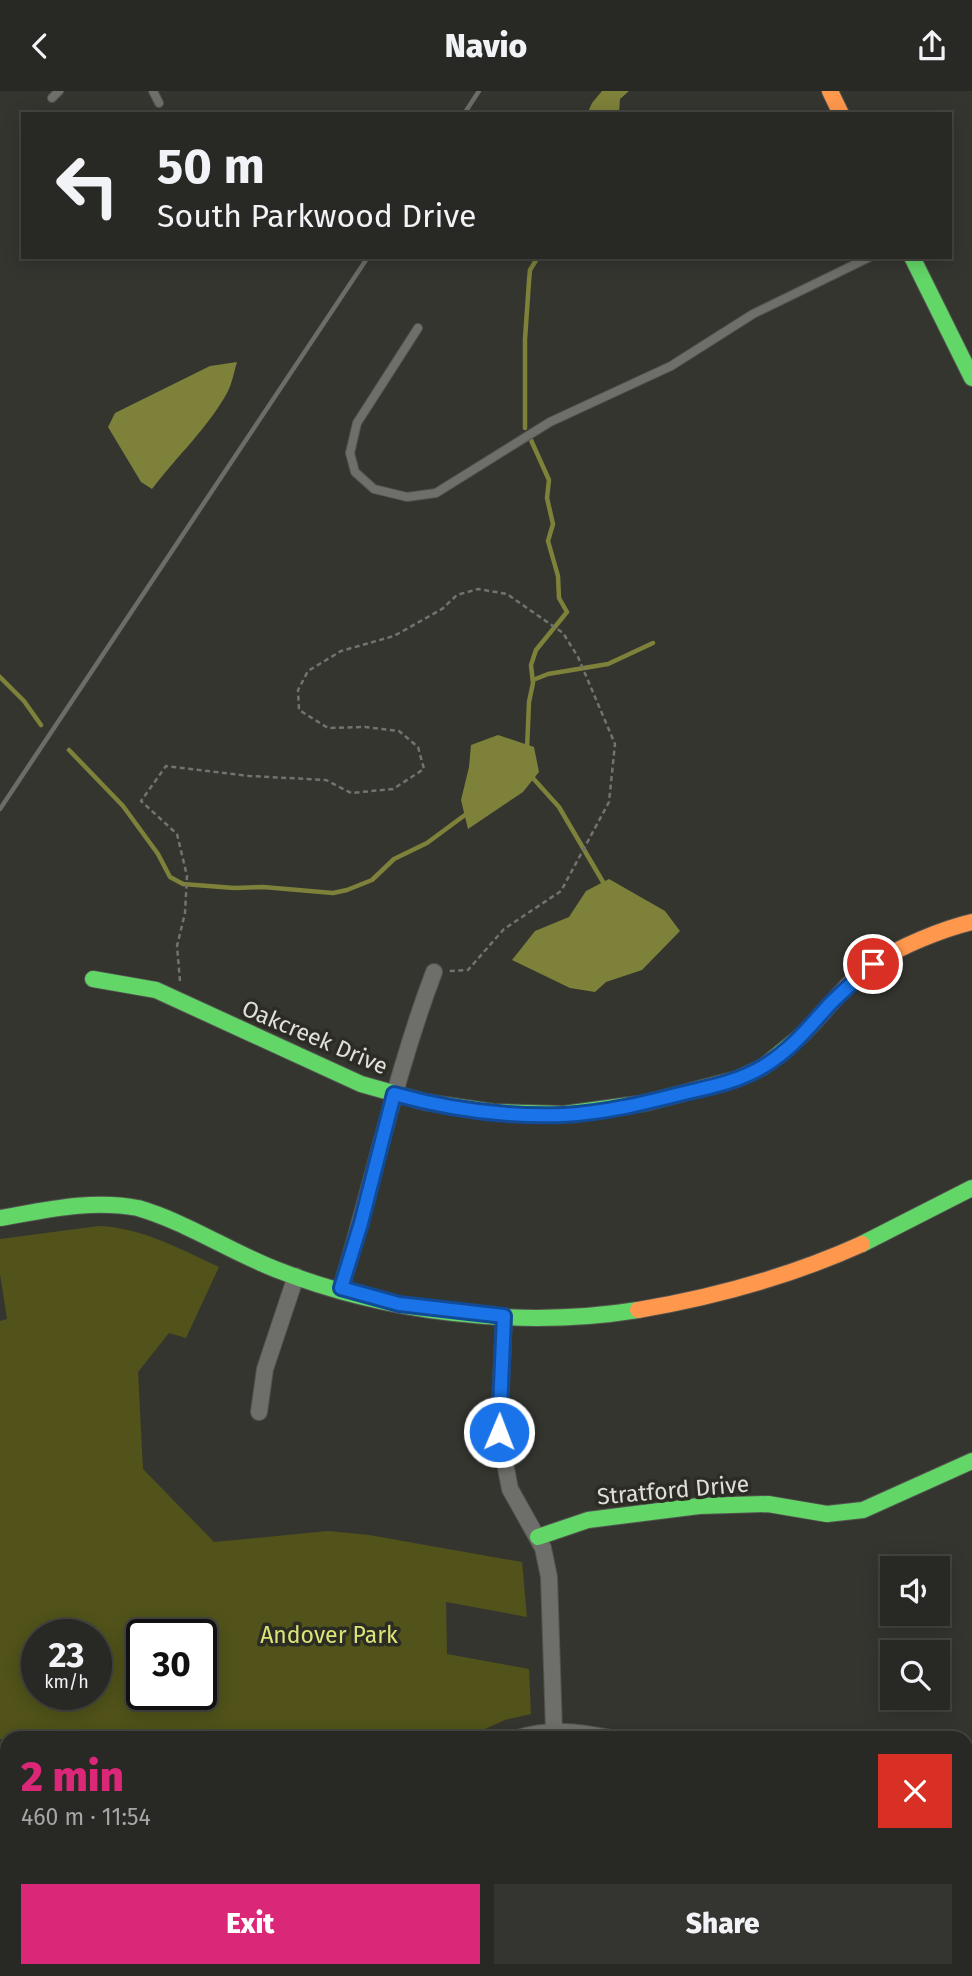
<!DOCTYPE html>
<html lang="en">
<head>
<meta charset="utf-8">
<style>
	body { margin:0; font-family:"Fira Sans",sans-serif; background:#343431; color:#f1f3f6; height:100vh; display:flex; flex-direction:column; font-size:26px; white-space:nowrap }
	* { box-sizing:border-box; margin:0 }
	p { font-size:23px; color:#a5a6a6 }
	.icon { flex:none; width:38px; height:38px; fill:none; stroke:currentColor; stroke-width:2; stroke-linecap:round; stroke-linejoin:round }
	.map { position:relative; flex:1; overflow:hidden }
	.details { position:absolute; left:0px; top:1640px; width:973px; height:247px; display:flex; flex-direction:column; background:#282824; border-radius:21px 21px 0 0; box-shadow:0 4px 18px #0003,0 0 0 2px #444441 }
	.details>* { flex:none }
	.top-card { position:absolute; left:21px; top:21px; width:931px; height:147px; border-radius:0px; box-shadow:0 4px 18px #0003,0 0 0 2px #444441; background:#282824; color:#f1f3f6; overflow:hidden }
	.tools { position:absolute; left:880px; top:1465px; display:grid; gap:14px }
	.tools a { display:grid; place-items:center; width:70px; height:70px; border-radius:0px; background:#282824; box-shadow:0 4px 18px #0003,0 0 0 2px #444441; font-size:35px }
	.speed { position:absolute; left:21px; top:1528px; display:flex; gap:14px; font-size:35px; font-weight:700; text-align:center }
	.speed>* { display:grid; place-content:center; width:91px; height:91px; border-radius:50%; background:#282824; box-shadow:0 4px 18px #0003,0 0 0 2px #444441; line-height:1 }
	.speed small { font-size:18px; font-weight:400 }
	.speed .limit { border:4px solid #111; border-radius:10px; background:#fff; color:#111 }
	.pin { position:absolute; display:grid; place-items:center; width:60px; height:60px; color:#fff; margin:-30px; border:4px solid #fff; border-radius:50%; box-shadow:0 2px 7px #0007 }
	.me { position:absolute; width:77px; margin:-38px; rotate:1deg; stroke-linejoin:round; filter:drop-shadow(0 0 5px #0008) }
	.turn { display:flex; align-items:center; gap:24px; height:147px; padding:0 21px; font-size:32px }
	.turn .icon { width:91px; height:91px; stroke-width:2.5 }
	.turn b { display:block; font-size:49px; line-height:60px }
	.round { display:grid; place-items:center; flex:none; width:74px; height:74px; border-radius:0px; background:#343431 }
	.overview { display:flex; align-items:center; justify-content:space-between; height:119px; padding:0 21px }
	h1 { font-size:42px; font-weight:800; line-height:52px; color:#db2777 }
	.button { display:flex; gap:14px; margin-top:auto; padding:14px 21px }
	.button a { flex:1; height:80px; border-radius:0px; background:#db2777; color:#fff; font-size:28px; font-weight:800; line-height:80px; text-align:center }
	.button a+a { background:#343431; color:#f1f3f6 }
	header { display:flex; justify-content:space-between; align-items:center; height:91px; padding:0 21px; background:#282824; font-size:32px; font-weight:800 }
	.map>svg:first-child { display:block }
	.green { fill:#51531a; fill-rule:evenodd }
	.water { fill:#7d8139 }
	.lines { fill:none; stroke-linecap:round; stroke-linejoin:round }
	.stream { stroke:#7d8139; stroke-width:4.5 }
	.lane-casing { stroke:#53534f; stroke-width:10 }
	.street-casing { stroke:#53534f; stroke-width:18 }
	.fast-casing { stroke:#53534f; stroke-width:18 }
	.slow-casing { stroke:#53534f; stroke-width:18 }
	.path { stroke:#72726f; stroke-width:2.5; stroke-dasharray:5 3.5; stroke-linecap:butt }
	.lane { stroke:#6e6f6b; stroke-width:8 }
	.street { stroke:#6e6f6b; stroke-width:16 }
	.fast { stroke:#63d668; stroke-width:16 }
	.slow { stroke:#ff974d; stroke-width:16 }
	.rail { stroke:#6c6c68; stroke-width:4.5 }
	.route-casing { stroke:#114b97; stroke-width:18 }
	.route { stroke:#1a73e8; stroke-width:12 }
	.labels { text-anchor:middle; stroke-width:7; stroke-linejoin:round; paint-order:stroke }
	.street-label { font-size:23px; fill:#dfe0da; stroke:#2c2c24 }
	.park-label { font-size:23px; fill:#dce377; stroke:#2c2c24 }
</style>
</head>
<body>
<header><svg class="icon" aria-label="back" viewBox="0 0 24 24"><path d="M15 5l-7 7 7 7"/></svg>Navio<svg class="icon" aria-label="share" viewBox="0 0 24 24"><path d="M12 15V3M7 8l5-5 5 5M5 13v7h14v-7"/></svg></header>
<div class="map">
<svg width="972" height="1885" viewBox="0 0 972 1885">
	<rect width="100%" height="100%" fill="#353530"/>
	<!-- green -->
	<path class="green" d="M 99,1135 C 143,1137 180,1158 219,1176 L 186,1247 L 169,1242 L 138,1281 L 143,1378 L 214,1451 L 328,1440 L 369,1444 L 522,1471 L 527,1526 L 446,1511 L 447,1563 L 529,1578 L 531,1623 L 505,1629 L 465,1647 L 7,1647 L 7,1652 L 5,1648 L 0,1648 L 0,1230 L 7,1228 L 0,1183 L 0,1148 ZM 37,1544 L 96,1544 L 96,1603 L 37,1603 ZM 142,1544 L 201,1544 L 201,1603 L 142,1603 Z"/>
	<!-- water -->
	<g class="water">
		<polygon points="602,0 629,0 620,8 619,23 587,23 592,12"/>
		<path d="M 237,271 C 234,281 232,293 227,302 C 207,338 177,365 152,398 L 141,391 L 108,336 L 115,322 L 210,275 Z"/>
		<polygon points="498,644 534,656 539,681 523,701 468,738 461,709 469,676 471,654"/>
		<polygon points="609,788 665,820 680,840 642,879 606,891 595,901 570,897 512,869 535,840 569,826 586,800"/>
	</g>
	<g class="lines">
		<!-- stream -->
		<g class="stream">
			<polyline points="525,337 525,248 529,190 530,179 538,166"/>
			<polyline points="0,586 24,610 41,634"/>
			<polyline points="533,589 548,583 608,573 653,552"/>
			<polyline points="527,658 529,611 533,592 531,574 536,559 567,521 559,507 558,485 548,450 553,433 547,407 549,389 531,349"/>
			<polyline points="69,659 123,715 158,763 170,786 183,793 234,797 263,796 333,802 347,799 372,789 394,768 427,752 469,721"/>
			<polyline points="531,685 559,716 603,791"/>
		</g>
		<defs>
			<g id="lane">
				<polyline points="153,0 159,12"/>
				<polyline points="52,7 59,0"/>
				<polyline points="418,237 357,332 350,362 355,381 374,398 407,406 436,402 550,331 671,275 753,223 870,166"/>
			</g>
			<g id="street">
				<path d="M 341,1197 C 373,1092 395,984 434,881"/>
				<polyline points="504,1225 499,1341 510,1398 543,1457 549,1486 554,1640"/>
				<polyline points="259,1321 265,1278 296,1185"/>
				<path d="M 518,1647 C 550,1637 578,1641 611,1647"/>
				<polyline points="966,1710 972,1708"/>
				<polyline points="52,1885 63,1880"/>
			</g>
			<g id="fast">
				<polyline points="912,166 972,287"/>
				<polyline points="93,888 156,899 361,993 425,1011 493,1021 564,1023 645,1012 737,988 763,976 801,945"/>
				<path d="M 0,1127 C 46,1119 92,1108 138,1117 C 186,1131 229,1160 275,1178 C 386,1222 520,1238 638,1219"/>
				<polyline points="862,1153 972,1097"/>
				<polyline points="538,1446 588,1429 699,1415 768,1413 827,1423 863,1419 972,1370"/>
			</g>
			<g id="slow">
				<polyline points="830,0 841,23"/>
				<path d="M 801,945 C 825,922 845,892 873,873 C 899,856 942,838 972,831"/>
				<path d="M 638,1219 C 715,1206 791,1185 862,1153"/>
			</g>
		</defs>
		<!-- lane casing -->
		<use href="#lane" class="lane-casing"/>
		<!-- street casing -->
		<use href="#street" class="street-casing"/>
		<!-- fast casing -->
		<use href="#fast" class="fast-casing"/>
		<!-- slow casing -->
		<use href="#slow" class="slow-casing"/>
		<!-- path -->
		<g class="path">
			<polyline points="180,890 177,855 185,822 187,785 177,743 141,710 166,675 249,685 326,689 351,702 393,698 424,678 418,656 399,640 365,636 328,637 299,619 298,599 308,580 341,560 394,545 442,518 457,504 478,498 507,503 563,542 578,566 615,653 609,711 561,800 504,838 468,879 448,880"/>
			<polyline points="518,1885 519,1880"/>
		</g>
		<!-- lane -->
		<use href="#lane" class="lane"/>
		<!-- street -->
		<use href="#street" class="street"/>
		<!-- fast -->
		<use href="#fast" class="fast"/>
		<!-- slow -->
		<use href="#slow" class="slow"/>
		<!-- rail -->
		<g class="rail">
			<polyline points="464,23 479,0"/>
			<polyline points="0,718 368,166"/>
		</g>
	</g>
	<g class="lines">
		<defs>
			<path id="route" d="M 499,1341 L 504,1225 L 399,1213 L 341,1197 L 361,1132 L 394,1003 C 448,1018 507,1026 563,1024 C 604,1022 645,1012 684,1002 C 711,996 740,990 764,975 C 791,959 810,935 830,913 C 844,899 859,886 873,873"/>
		</defs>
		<!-- route casing -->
		<use href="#route" class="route-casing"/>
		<!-- route -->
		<use href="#route" class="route"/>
	</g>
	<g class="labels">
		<!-- street labels -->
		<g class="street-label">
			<text transform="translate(315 946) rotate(23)" y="8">Oakcreek Drive</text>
			<text transform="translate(673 1399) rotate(-5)" y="8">Stratford Drive</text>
		</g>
		<!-- park labels -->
		<g class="park-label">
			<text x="329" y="1552">Andover Park</text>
		</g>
	</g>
</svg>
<div class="tools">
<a><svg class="icon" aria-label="sound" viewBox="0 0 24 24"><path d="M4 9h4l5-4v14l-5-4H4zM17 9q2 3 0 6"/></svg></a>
<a><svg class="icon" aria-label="search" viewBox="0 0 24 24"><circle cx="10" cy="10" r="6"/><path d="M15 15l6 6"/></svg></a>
</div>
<div class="speed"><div>23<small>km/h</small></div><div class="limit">30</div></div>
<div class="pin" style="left:873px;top:873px;background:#d93025"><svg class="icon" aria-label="arrive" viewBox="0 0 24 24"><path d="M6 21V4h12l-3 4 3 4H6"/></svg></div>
<svg class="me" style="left:499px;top:1341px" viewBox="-20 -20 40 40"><circle r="17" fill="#1a73e8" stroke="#fff" stroke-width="3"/><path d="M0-11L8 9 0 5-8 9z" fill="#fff"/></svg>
<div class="top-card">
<div class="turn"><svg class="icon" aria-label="left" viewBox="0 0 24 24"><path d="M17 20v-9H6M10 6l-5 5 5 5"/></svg><div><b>50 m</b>South Parkwood Drive</div></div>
</div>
<section class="details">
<div class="overview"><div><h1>2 min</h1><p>460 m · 11:54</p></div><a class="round" style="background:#d93025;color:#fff"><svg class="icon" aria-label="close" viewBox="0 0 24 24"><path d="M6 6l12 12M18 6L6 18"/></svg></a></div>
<div class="button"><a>Exit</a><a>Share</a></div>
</section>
</div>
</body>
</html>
